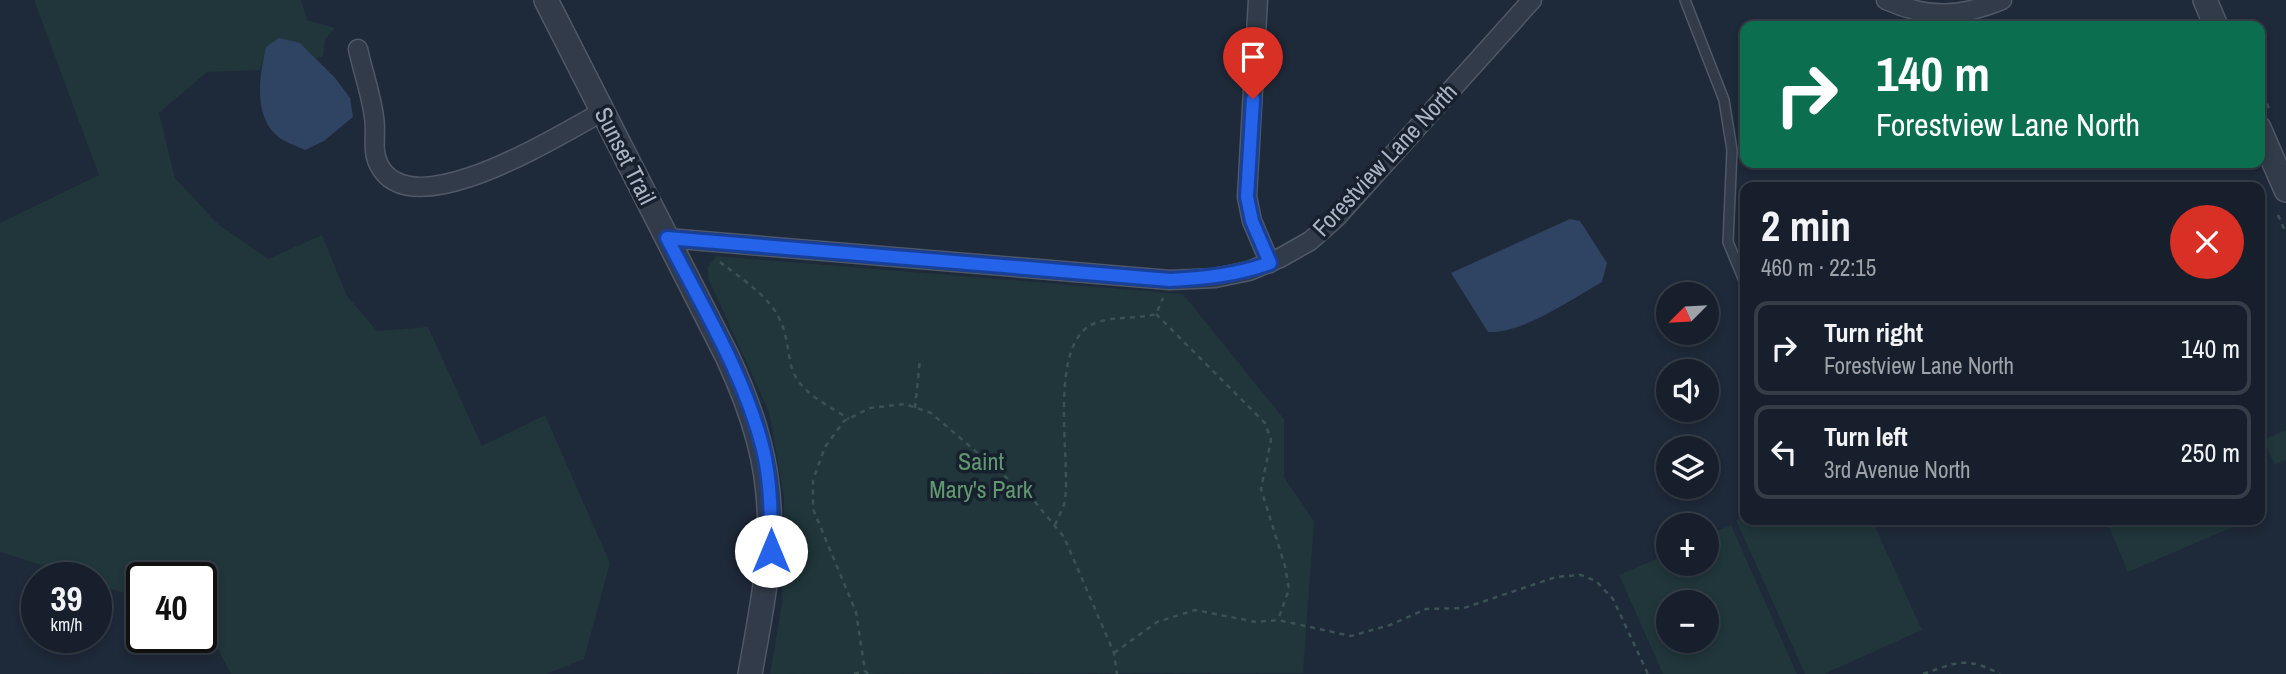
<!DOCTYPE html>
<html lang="en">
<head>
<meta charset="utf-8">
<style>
	body { margin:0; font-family:"Archivo Narrow",sans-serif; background:#232c37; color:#f1f3f6; height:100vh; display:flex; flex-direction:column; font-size:26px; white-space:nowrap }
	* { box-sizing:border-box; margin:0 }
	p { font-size:23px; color:#9ea2a9 }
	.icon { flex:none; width:38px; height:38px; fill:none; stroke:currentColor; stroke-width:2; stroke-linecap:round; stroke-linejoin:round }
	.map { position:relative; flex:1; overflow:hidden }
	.side { position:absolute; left:1740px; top:182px; width:525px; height:343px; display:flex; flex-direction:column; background:#161f2b; border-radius:14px; box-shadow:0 4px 10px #0003,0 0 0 2px #353d47 }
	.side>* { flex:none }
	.banner { position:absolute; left:1740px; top:21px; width:525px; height:147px; border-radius:14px; box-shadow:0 4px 10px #0003,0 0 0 2px #353d47; background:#0b6e4f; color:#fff; overflow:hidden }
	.needle { width:46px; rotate:246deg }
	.fabs { position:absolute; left:1656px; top:282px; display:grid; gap:14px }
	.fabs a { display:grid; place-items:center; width:63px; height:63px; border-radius:50%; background:#161f2b; box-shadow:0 4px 10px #0003,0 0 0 2px #353d47; font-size:35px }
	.speed { position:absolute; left:21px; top:562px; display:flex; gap:14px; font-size:35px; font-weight:700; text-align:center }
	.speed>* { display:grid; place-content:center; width:91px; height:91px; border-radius:50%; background:#161f2b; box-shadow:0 4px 10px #0003,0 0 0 2px #353d47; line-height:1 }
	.speed small { font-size:18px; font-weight:400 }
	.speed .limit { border:4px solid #111; border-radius:10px; background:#fff; color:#111 }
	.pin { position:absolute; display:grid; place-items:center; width:60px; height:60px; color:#fff; margin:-72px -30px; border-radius:50% 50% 50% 0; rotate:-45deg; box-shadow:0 0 7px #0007 }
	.pin .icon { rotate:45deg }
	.me { position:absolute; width:77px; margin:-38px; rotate:0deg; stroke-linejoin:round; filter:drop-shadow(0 0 5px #0008) }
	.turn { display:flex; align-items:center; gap:24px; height:147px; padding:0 21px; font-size:32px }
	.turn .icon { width:91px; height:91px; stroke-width:2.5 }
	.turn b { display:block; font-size:49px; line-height:60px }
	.round { display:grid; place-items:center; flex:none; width:74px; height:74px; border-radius:37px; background:#232c37 }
	.overview { display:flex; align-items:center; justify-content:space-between; height:119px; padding:0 21px }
	h1 { font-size:42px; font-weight:800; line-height:52px }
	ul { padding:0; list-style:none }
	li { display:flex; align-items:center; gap:21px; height:94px; margin:0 14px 10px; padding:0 7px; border:4px solid #353d47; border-radius:14px }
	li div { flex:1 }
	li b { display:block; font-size:26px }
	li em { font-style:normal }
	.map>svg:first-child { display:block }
	.green { fill:#20363a; fill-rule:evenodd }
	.water { fill:#2f4462 }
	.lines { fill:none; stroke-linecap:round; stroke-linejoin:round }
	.service-casing { stroke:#4f5867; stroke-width:12 }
	.minor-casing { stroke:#4f5867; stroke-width:21 }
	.tertiary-casing { stroke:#4f5867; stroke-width:26 }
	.path { stroke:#3a5254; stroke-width:2.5; stroke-dasharray:5 5; stroke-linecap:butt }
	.service { stroke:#323b49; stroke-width:9 }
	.minor { stroke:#323b49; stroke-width:18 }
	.tertiary { stroke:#323b49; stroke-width:23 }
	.route-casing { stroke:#184099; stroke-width:18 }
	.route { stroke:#2563eb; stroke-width:12 }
	.labels { text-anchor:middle; stroke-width:7; stroke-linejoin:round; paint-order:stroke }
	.street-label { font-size:24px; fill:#acb5c6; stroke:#17202d }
	.park-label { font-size:24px; fill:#61986f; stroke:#17202d }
</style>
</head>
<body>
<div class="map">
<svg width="2286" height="674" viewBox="0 0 2286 674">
	<rect width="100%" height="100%" fill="#1e2939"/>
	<!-- green -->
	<g class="green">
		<polygon points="34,0 301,0 307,20 335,28 325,39 323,56 316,59 300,43 266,47 260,70 207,72 159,113 175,178 218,224 268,259 322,235 347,296 377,331 428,327 482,446 545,415 610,563 584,659 546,674 231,674 201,618 201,578 142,578 142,599 96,584 96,578 78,577 0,552 0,223 99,175"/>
		<polygon points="716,256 1183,294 1284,419 1284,477 1314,521 1303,673 770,674 782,603 784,498 769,412 708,278 708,267"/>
		<polygon points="2286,430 2286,460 2275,465 2263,440"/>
		<polygon points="1745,516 1745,520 1872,520 1922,630 1824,674 1805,674 1736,520"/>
		<polygon points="2106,520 2249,520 2128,572"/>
		<path d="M 1731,525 L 1797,674 L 1663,674 L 1619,575 L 1668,554 L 1668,564 L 1706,564 L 1706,536 ZM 1706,602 L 1706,640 L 1668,640 L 1668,602 Z"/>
	</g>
	<!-- water -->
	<g class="water">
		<path d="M 279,38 L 300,43 L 336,79 L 350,98 L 353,117 L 324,141 L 305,150 C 296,146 282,141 275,134 C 253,112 260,73 266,47 Z"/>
		<path d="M 1570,219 L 1580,221 L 1607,263 L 1602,282 C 1572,299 1522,334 1488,332 L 1451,273 Z"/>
	</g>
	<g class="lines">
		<defs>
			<g id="service">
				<polyline points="1685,0 1724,100 1732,150 1728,242 1745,283"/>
				<polyline points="1915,26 1917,13"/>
			</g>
			<g id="minor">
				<polyline points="1258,0 1247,197 1252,221 1270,263"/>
				<path d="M 1886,0 C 1928,19 1961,17 2002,0"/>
				<path d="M 358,49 C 363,72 371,94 374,117 C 377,134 371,149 379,165 C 412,229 560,134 602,112"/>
				<polyline points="667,238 1170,280 1215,278 1249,271 1280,258 1310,241 1336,218 1532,0"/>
			</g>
			<g id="tertiary">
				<path d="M 546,0 L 727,356 C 785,481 774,543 750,674"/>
				<polyline points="2205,0 2216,26"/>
				<polyline points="2259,128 2286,190"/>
			</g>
		</defs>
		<!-- service casing -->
		<use href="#service" class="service-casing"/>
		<!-- minor casing -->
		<use href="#minor" class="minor-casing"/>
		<!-- tertiary casing -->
		<use href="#tertiary" class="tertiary-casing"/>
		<!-- path -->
		<g class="path">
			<polyline points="2259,85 2270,111"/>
			<polyline points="2278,215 2286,233"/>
			<path d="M 720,262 C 739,277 768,295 779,318 C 787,333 787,348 791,365 C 797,392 828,405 849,419"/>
			<polyline points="1156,314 1265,423 1271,440 1261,489 1285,566 1289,589 1278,620"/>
			<polyline points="915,408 920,360"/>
			<path d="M 1055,525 C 1058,517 1064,508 1065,500 C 1071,461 1047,345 1093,324 C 1114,315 1135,320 1156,314 L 1163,298"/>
			<polyline points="1114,653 1157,622 1195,610 1256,622 1278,620 1351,636 1390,625 1426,609 1464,608 1556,577 1581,575 1596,581 1613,599 1648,674"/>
			<polyline points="854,674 864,671"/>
			<polyline points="868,674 865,671 856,612 813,509 813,480 825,447 844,421 870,408 905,404 931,413 1035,502 1064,537 1114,653 1117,674"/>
			<path d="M 1923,674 C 1958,662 1965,656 2000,674"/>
		</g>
		<!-- service -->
		<use href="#service" class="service"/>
		<!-- minor -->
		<use href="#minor" class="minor"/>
		<!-- tertiary -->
		<use href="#tertiary" class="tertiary"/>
	</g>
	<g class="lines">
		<defs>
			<path id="route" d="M 771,551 C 771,517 771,482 763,449 C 744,374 702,306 667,238 L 1170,280 C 1205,278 1237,275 1270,263 L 1252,221 L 1247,197 L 1253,99"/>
		</defs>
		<!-- route casing -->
		<use href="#route" class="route-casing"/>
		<!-- route -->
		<use href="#route" class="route"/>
	</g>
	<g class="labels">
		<!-- street labels -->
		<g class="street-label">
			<text transform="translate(625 156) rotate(63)" y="8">Sunset Trail</text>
			<text transform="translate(1385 160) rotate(-47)" y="8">Forestview Lane North</text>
		</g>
		<!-- park labels -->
		<g class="park-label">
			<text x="981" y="470">Saint<tspan x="981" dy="28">Mary's Park</tspan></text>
		</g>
	</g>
</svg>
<div class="fabs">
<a><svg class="needle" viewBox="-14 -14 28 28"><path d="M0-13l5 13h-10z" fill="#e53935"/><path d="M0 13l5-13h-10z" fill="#9ea2a9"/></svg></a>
<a><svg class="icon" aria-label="sound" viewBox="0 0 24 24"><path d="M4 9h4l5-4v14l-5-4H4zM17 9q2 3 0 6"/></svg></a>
<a><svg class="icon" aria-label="layers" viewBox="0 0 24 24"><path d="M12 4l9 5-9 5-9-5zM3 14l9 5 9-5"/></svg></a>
<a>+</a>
<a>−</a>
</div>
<div class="speed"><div>39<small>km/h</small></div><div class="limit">40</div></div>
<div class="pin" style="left:1253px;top:99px;background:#d93025"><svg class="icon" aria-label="arrive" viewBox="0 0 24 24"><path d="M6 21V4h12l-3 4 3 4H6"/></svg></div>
<svg class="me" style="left:771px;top:551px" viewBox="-20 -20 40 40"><circle r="19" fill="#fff"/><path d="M0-13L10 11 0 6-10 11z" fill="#2563eb"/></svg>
<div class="banner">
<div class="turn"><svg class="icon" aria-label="right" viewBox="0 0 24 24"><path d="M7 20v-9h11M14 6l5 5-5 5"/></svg><div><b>140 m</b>Forestview Lane North</div></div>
</div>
<section class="side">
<div class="overview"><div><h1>2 min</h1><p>460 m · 22:15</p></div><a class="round" style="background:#d93025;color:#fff"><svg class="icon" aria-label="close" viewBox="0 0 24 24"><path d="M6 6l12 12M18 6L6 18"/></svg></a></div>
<ul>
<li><svg class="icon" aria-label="right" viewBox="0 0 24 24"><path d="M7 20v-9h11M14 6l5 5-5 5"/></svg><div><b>Turn right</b><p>Forestview Lane North</p></div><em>140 m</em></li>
<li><svg class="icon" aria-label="left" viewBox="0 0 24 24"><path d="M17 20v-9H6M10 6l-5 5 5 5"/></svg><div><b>Turn left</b><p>3rd Avenue North</p></div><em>250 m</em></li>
</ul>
</section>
</div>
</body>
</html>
